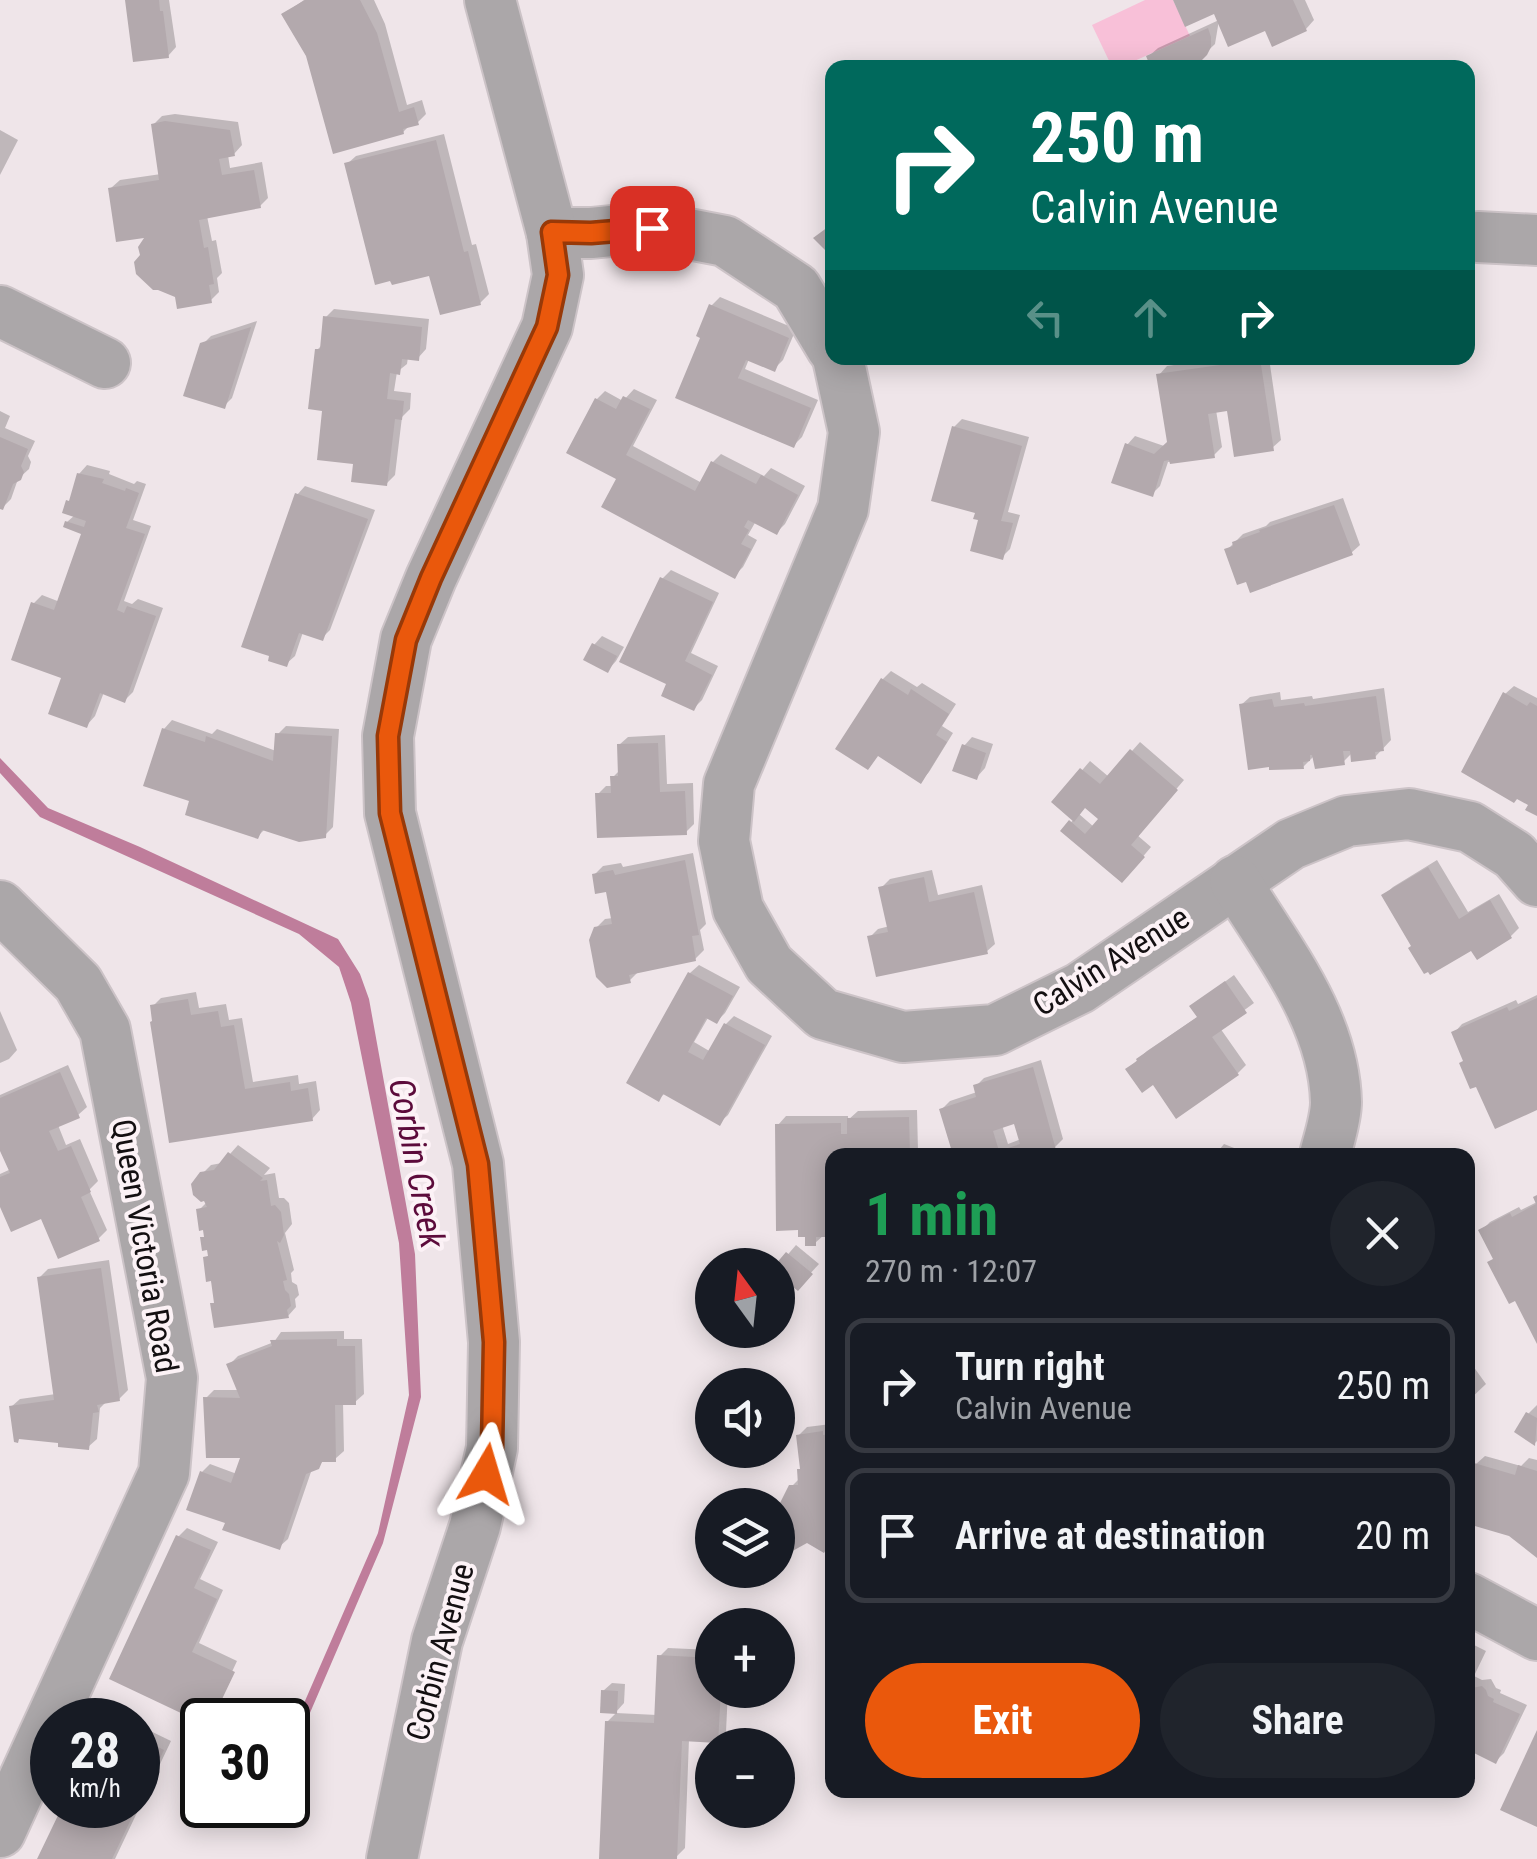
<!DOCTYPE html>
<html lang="en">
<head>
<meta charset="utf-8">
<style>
	body { margin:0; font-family:"Roboto Condensed",sans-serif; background:#20242c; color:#f1f3f6; height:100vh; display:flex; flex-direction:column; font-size:38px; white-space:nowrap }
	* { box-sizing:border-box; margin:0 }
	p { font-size:32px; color:#9ea1a6 }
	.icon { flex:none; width:55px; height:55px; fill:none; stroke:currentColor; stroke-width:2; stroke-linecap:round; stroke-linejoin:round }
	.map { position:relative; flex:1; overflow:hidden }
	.panel { position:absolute; left:825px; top:1148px; width:650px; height:650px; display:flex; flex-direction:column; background:#171b24; border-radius:20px; box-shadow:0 5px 25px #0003 }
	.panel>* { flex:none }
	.guide { position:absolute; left:825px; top:60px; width:650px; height:305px; border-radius:20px; box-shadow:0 5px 25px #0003; background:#00695c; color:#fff; overflow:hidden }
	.needle { width:65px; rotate:345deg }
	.tools { position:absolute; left:695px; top:1248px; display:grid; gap:20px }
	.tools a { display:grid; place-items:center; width:100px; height:100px; border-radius:50%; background:#171b24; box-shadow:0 5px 25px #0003; font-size:50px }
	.speed { position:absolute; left:30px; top:1698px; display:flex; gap:20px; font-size:50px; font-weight:700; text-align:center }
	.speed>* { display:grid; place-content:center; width:130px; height:130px; border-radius:50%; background:#171b24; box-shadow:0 5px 25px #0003; line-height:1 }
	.speed small { font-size:25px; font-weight:400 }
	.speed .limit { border:5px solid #111; border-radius:15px; background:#fff; color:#111 }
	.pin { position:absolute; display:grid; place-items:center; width:85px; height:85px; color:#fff; margin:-42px; border-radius:20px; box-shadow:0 5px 15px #0006 }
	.me { position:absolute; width:110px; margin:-55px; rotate:7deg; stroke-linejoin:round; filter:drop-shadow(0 0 8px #0008) }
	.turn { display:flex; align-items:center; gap:35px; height:210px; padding:0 40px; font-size:45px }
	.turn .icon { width:130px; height:130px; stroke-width:2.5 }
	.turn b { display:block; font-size:70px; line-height:85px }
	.lanes { display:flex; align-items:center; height:95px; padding:0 40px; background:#0003; justify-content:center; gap:50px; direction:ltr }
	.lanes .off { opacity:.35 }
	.round { display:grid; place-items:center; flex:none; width:105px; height:105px; border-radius:52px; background:#20242c }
	.summary { display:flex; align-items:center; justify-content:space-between; height:170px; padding:0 40px }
	h1 { font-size:60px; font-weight:700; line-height:75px; color:#1e9e55 }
	.cta { display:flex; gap:20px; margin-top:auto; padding:20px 40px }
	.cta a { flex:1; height:115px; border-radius:60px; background:#ea580c; color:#fff; font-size:40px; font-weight:700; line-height:115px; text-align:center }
	.cta a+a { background:#20242c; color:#f1f3f6 }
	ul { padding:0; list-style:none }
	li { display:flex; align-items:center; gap:30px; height:135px; margin:0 20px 15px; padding:0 20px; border:5px solid #363941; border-radius:20px }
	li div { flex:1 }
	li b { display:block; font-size:38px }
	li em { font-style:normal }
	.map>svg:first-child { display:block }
	.green { fill:#f8c0d8 }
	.water { fill:#bf7d9b }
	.shadow { fill:#0003; fill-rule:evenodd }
	.building { fill:#b3a9ad; fill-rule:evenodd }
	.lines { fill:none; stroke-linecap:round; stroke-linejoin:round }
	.minor-casing { stroke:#ccc3c7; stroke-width:54 }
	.minor { stroke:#aba7a9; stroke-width:50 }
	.route-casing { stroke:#983908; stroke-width:25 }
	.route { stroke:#ea580c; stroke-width:18 }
	.labels { text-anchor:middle; stroke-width:8; stroke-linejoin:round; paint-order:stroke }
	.street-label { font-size:32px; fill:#141012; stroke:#fcf2f6 }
	.water-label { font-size:35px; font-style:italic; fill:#5c0b3b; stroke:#fcf2f6 }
</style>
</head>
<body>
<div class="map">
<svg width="1537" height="1859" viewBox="0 0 1537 1859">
	<rect width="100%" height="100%" fill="#efe5e9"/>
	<!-- green -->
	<polygon class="green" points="1145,0 1173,0 1190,36 1121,67 1112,67 1092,25"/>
	<!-- water -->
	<polygon class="water" points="0,758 48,808 140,847 338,939 360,974 369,999 415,1254 421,1397 383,1543 288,1764 288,1740 378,1533 409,1395 399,1243 351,1003 339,967 299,934 40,817 0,773"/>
	<!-- shadow -->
	<g class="shadow">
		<polygon points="128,0 169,0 176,47 168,56"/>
		<polygon points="304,0 374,0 385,24 407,105 422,100 426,114 417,123 410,125 403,132 308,56 284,14"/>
		<polygon points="1176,0 1305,0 1314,20 1306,29 1266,28"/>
		<polygon points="1219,20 1215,44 1198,60 1149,56 1158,48"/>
		<polygon points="175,114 238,122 242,145 234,154 228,155 230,168 262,162 268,198 260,206 207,216 212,241 216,240 222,273 217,278 219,292 211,300 177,296 142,256 149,235 111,188 120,180 161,174 154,124 162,116"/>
		<polygon points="0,130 18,140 0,175"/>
		<polygon points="444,134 472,245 476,244 489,294 480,303 431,273 347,164 356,156"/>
		<polygon points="720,297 796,329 783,360 774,369 749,359 745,369 818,400 802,437 794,445 703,336 711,306"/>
		<polygon points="334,309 429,319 426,349 418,358 408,357 407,364 397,372 394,391 411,393 410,409 402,417 395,475 386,484 356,462 325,409 317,350 323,344 326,317"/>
		<polygon points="257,321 232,398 224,406 202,345 211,336"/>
		<polygon points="1222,358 1269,358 1281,440 1272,448 1229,408 1216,410 1222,447 1214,455 1168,462 1160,486 1152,494 1127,445 1135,436 1164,446 1169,442 1159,375 1167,366"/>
		<polygon points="634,389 657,400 633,446 702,483 713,462 721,454 764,476 771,468 805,486 785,524 777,532 756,521 748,535 757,540 743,567 735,575 619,478 597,399 605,391 623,401"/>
		<polygon points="0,411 10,416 5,428 35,441 28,456 31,462 29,469 18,479 11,499 2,508 0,507"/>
		<polygon points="962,419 1029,437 1008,512 1020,515 1010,549 1002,557 981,518 954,427"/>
		<polygon points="87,465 110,471 109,474 134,484 137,481 146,484 133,520 151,526 124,601 132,604 138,599 163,608 133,692 125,700 104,692 95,716 87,725 33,604 42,595 60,602 85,532 67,522 75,515 73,498 79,474"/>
		<polygon points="305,486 375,510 330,630 322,638 303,632 295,656 286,664 297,495"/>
		<polygon points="1343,498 1360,545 1351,553 1227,550 1243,534 1266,526 1270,522"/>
		<polygon points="671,570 719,593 691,653 718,666 702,700 694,708 670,683 662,579"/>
		<polygon points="602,636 624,647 616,661 608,670 594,645"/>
		<polygon points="891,671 917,687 922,683 956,704 942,726 953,733 929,772 921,781 879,754 868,767 883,679"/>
		<polygon points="1514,686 1537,698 1537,813 1505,694"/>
		<polygon points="1384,688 1391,740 1375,757 1352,753 1343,762 1315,755 1303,767 1241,705 1250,697 1280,692 1281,700 1312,696 1313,699"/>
		<polygon points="172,720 212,734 217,729 276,751 278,734 286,726 339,729 333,827 324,836 266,828 258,836 192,799 164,729"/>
		<polygon points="665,735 667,784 693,783 694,824 686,832 598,794 606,786 613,786 613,777 620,770 619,745 628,737"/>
		<polygon points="972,737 993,744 985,768 977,777 964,746"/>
		<path d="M 1140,742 L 1184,780 L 1137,835 L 1151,847 L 1130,872 L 1063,831 L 1074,819 L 1055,802 L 1090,761 L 1109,777 ZM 1086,806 L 1101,818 L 1094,827 L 1079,814 Z"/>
		<polygon points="693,853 706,924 700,930 704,950 695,959 638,972 629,981 596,928 605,919 613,918 608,889 594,875 603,866 621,863 623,867"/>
		<polygon points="1437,860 1468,912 1499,894 1519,928 1511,936 1472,947 1414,945 1384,895 1393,887"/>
		<polygon points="932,870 938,895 982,885 995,944 986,952 870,937 878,929 890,926 881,888 890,879"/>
		<polygon points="699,965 740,987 725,1013 717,1021 709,1016 694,1042 711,1052 726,1024 734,1016 772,1036 728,1115 719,1123 665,1093 659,1099 629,1082 690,973"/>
		<polygon points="1234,975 1254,1003 1220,1028 1246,1065 1238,1073 1154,1082 1128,1069 1147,1051 1199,1016 1192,1006"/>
		<polygon points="196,992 199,1008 226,1004 229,1020 242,1018 253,1082 298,1075 299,1084 316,1081 320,1110 312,1119 171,1140 153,1006 161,998"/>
		<polygon points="1537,995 1537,1107 1466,1060 1454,1033 1462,1024 1516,1000 1518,1004"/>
		<polygon points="0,1011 17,1050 9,1059 0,1063"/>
		<path d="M 1041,1060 L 1063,1139 L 1054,1148 L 1034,1155 L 949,1155 L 955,1151 L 942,1109 L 950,1101 L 977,1092 L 976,1086 L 984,1078 ZM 1015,1121 L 1021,1139 L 1008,1144 L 1002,1125 Z"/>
		<polygon points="68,1065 87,1107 78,1115 58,1125 66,1145 80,1139 98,1181 89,1190 107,1230 98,1239 0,1200 0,1174 11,1169 0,1145 0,1095"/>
		<polygon points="917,1110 918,1151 913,1155 832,1155 832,1235 824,1235 815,1243 778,1125 786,1116 848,1116 848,1120 858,1111"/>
		<polygon points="1224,1144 1252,1155 1215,1155"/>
		<polygon points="238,1145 270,1168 264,1175 275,1173 279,1198 284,1198 289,1203 292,1224 285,1233 294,1270 291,1273 292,1282 297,1285 299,1295 295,1299 296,1307 288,1316 213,1304 216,1300 206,1258 210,1254 203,1238 206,1235 199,1210 213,1196 202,1174 211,1165 222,1163"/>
		<polygon points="1537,1202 1537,1339 1481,1231 1490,1222 1519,1207 1521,1210"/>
		<polygon points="796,1245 819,1264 797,1288 778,1272 778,1266"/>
		<polygon points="109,1260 128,1390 119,1399 107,1401 100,1408 97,1439 88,1447 60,1440 11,1407 20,1399 56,1394 39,1278 48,1269"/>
		<polygon points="344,1331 344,1339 362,1339 364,1394 355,1402 343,1402 344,1451 335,1459 325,1460 312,1469 288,1539 279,1547 228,1521 202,1472 210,1464 237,1474 244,1455 206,1398 214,1390 240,1390 229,1365 238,1356 274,1342 281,1332"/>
		<polygon points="1468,1359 1486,1384 1468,1401"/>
		<polygon points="1537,1405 1537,1441 1535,1443 1528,1414"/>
		<polygon points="831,1424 832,1427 832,1541 824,1550 807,1541 778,1556 778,1518 781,1517 778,1511 791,1487 800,1478 802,1468 798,1436 807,1427"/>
		<polygon points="1485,1456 1521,1466 1529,1458 1537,1460 1537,1555 1510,1534 1468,1521 1468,1496 1476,1464"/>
		<polygon points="187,1528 218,1542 200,1579 223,1590 199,1643 237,1661 211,1717 215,1717 212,1720 202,1720 112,1678 179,1536"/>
		<polygon points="1468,1642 1486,1651 1474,1676 1482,1680 1491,1679 1496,1688 1501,1690 1500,1693 1527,1705 1504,1753 1496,1761 1468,1747"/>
		<polygon points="668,1648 712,1650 712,1690 728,1690 726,1732 717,1740 689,1739 685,1848 676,1857 601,1859 607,1722 616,1713 657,1715 659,1657"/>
		<polygon points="612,1683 625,1684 624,1703 616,1712 603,1691"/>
		<polygon points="113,1714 126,1720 107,1720"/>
		<polygon points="138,1725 171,1741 115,1859 40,1859 65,1805 138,1805"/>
	</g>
	<!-- building -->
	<g class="building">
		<polygon points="125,0 159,0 160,11 163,11 169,58 133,62"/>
		<polygon points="305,0 360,0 377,33 399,112 414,107 419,125 403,129 404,134 333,154 306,56 281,14"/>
		<polygon points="1173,0 1293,0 1307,31 1272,47 1265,31 1228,47 1214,14 1185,27"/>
		<polygon points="1208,28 1211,37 1211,47 1207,55 1199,63 1188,66 1177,65 1170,68 1151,68 1146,56"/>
		<polygon points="165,121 230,130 235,156 219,159 222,175 254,170 261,208 199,220 204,248 208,247 214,284 209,285 212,303 177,309 175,297 158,290 153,290 136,274 134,262 140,255 138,247 144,238 116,242 108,188 159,180 151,124"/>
		<polygon points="436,140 464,252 468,251 481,305 440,315 429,276 392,285 390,281 375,285 344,163"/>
		<polygon points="832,224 832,257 813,238"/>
		<polygon points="709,304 789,338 775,372 746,360 738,378 811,408 794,448 675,398 700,338 696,336"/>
		<polygon points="323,316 422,327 419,361 402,359 400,375 390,373 387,399 404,401 402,420 395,419 387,486 351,482 353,464 317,460 322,411 308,409 315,349 320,349"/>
		<polygon points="251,327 225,409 183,396 200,343"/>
		<polygon points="1219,358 1260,358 1274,451 1234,457 1227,411 1208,414 1215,458 1170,464 1169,460 1164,461 1153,497 1111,483 1125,443 1154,454 1167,442 1156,374 1220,365"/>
		<polygon points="623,396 650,409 626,455 695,491 711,461 756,484 761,475 798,495 777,535 748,520 744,527 749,530 741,544 751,549 735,579 601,507 616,479 566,453 595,398 616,409"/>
		<polygon points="952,426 1022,446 1001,521 1013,523 1003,560 970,551 978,520 973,519 975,513 931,501"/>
		<polygon points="0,437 28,449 21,466 24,472 21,480 13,484 3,510 0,509"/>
		<polygon points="77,473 104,479 102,483 125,491 126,488 139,493 126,528 145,534 117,610 124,613 127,606 156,616 125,703 100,693 87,728 48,714 61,678 11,660 31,602 54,610 81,534 63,527 65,521 84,527 86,521 62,513 66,500 69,501"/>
		<polygon points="295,493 368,519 323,641 299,633 287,667 268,661 269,656 241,647"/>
		<polygon points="1334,505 1353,555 1250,593 1246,582 1237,585 1224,549 1233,546 1232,542 1260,532 1259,530"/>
		<polygon points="660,577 713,602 685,661 712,675 694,711 661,696 666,684 619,662"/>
		<polygon points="592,643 617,656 608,673 583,660"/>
		<polygon points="881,678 908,695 911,689 949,714 936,735 947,742 921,784 878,756 868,770 835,749"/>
		<polygon points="1503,692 1527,706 1530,702 1537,706 1537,816 1525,810 1528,805 1517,799 1514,803 1461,772"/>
		<polygon points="1376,696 1384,751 1375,752 1376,759 1351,762 1350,751 1343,751 1345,765 1315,769 1312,755 1310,755 1310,761 1303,762 1304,769 1269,770 1269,767 1248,770 1239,704 1272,699 1274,707 1304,703 1305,706"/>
		<polygon points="162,728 205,742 206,736 273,761 275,733 332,736 326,838 299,842 262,830 258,839 185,815 189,801 143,786"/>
		<polygon points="658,743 660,792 685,791 687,835 597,838 595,793 611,793 610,776 618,776 617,744"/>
		<polygon points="962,744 986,753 977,780 952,771"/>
		<polygon points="1130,749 1178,790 1131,845 1145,857 1122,883 1060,831 1069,820 1085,834 1098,819 1085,808 1074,822 1051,802 1080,768 1100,784"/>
		<polygon points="685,860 699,935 692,936 696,961 629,975 631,983 607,988 596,977 589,940 594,927 612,924 606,892 595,894 592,874 613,870 615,875"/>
		<polygon points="1428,867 1459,919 1490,900 1512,938 1477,960 1471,951 1430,975 1428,972 1424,974 1408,948 1411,946 1381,895"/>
		<polygon points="924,877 929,902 974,892 988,954 876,977 867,936 888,932 878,887"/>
		<polygon points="688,972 733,996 717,1024 706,1018 688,1052 703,1060 724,1023 765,1045 720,1126 663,1094 659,1102 626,1083"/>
		<polygon points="1225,981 1247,1013 1212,1037 1239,1075 1176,1119 1153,1085 1142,1093 1125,1069 1137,1061 1136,1059 1197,1017 1189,1006"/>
		<polygon points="1537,998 1537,1110 1495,1129 1476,1087 1470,1089 1459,1063 1463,1061 1451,1032 1507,1007 1509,1011"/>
		<polygon points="188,999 191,1015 218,1011 221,1027 234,1025 245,1089 290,1082 291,1091 308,1088 313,1121 169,1143 150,1022 152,1021 150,1005"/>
		<path d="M 1033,1067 L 1056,1150 L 1040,1155 L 953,1155 L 939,1109 L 976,1097 L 973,1085 ZM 1014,1124 L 1020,1144 L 999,1151 L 993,1131 Z"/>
		<polygon points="60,1072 80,1118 49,1131 58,1151 71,1146 91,1192 81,1197 100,1241 58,1259 41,1219 11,1232 0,1207 0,1177 10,1173 0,1151 0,1098"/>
		<polygon points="909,1117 910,1155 832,1155 832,1237 816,1237 816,1246 805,1246 805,1237 798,1237 798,1230 776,1231 775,1124 841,1123 841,1134 847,1134 847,1118"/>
		<polygon points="228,1152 263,1178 260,1181 267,1180 271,1206 275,1205 281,1212 284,1235 280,1243 277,1241 287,1280 283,1281 285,1290 289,1294 291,1306 287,1310 289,1318 214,1328 210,1303 214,1303 211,1281 206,1282 203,1257 208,1256 207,1250 202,1251 200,1237 204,1237 203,1230 199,1231 196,1209 207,1207 204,1201 201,1202 193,1195 191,1184 200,1172 214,1170"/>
		<polygon points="1537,1195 1537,1344 1515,1301 1509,1304 1487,1262 1493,1259 1478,1230 1510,1213 1512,1217 1536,1204 1533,1197"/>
		<polygon points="786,1252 813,1274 798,1291 778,1275 778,1265 775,1265"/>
		<polygon points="101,1268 120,1401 97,1405 99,1412 93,1413 89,1450 58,1447 58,1443 19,1439 18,1443 14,1442 9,1406 54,1400 37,1277"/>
		<polygon points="337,1339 337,1346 355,1346 356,1405 335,1405 336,1462 322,1462 319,1469 306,1474 280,1550 222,1530 225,1523 186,1510 200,1471 231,1483 240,1458 206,1458 203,1397 240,1398 226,1364 272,1346 270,1340"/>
		<polygon points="1526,1412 1537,1418 1535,1446 1514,1432"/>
		<polygon points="823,1431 823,1435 830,1434 832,1538 824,1553 807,1543 778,1559 778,1520 780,1519 778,1507 789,1485 798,1485 797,1469 800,1469 796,1435"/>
		<polygon points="1474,1463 1515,1475 1518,1465 1537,1471 1537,1558 1509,1536 1468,1524 1468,1486"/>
		<polygon points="176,1535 211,1550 194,1588 217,1599 192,1652 235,1672 212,1720 202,1720 202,1723 109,1679"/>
		<polygon points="657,1655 712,1658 712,1690 721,1690 718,1743 682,1741 677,1859 599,1859 605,1721 654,1723"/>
		<polygon points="1468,1685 1472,1688 1482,1686 1486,1690 1488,1696 1494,1699 1493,1702 1520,1714 1496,1764 1468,1750"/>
		<polygon points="601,1690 618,1691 617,1714 600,1713"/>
		<polygon points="1537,1730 1537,1827 1500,1810"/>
		<polygon points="138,1737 164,1750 112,1859 37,1859 63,1805 138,1805"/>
	</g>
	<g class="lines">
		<defs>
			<g id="minor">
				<polyline points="552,233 591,233 652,227 725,241 796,288 832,348"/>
				<polyline points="1478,237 1537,240"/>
				<polyline points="0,311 105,363"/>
				<polyline points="838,358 854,432 843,509 729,784 724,841 738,909 769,964 823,1014 903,1037 995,1030 1080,988 1291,844 1347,821 1409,814 1470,827 1514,855 1537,881"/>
				<path d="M 1235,881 C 1277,950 1334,1019 1336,1102 C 1336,1119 1329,1139 1325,1155"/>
				<polyline points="0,906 78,983 105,1030 172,1378 164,1473 0,1832"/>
				<polyline points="1468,1598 1537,1635"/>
				<polyline points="392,1859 437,1641 475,1526 492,1448 494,1342 478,1164 390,813 388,736 406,639 431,578 547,327 558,275 552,233 490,0"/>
			</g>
		</defs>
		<!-- minor casing -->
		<use href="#minor" class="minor-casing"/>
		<!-- minor -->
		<use href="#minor" class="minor"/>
	</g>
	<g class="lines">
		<defs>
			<polyline id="route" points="486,1474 492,1448 494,1342 478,1164 390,813 388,736 406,640 431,578 547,327 558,275 552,232 591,233 652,228"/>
		</defs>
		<!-- route casing -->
		<use href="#route" class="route-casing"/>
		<!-- route -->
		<use href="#route" class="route"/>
	</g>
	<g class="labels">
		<!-- street labels -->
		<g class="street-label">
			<text transform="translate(1111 961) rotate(-32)" y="11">Calvin Avenue</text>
			<text transform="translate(145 1246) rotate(80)" y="11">Queen Victoria Road</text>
			<text transform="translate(440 1652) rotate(-75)" y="11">Corbin Avenue</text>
		</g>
		<!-- water labels -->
		<g class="water-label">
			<text transform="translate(417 1163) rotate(79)" y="12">Corbin Creek</text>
		</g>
	</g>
</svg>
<div class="tools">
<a><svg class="needle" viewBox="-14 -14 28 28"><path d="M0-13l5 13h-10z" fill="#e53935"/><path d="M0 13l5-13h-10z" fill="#9ea1a6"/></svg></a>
<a><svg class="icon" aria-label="sound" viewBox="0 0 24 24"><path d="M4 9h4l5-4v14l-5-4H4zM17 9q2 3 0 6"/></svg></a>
<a><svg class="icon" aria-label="layers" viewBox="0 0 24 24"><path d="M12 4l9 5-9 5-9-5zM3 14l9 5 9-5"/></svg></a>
<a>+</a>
<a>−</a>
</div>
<div class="speed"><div>28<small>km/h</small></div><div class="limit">30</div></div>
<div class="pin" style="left:652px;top:228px;background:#d93025"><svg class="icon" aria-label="arrive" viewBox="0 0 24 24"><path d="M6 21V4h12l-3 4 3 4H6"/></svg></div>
<svg class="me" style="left:486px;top:1474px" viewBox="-20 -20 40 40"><path d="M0-17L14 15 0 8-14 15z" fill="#ea580c" stroke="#fff" stroke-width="4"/></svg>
<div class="guide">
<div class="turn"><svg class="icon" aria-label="right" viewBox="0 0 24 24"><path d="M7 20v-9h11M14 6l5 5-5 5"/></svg><div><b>250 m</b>Calvin Avenue</div></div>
<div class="lanes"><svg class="icon off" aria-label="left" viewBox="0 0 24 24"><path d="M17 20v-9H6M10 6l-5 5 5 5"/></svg><svg class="icon off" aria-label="ahead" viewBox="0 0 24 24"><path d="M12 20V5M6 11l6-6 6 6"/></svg><svg class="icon" aria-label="right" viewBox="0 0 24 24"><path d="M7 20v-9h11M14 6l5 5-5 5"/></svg></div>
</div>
<section class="panel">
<div class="summary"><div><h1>1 min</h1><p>270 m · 12:07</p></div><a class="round"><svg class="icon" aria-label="close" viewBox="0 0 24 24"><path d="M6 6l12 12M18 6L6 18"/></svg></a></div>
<ul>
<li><svg class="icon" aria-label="right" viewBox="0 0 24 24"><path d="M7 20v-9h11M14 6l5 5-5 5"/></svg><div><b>Turn right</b><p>Calvin Avenue</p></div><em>250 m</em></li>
<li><svg class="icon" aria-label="arrive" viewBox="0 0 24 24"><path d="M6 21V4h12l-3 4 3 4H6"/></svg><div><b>Arrive at destination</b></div><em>20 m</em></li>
</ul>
<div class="cta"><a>Exit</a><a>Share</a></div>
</section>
</div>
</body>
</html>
